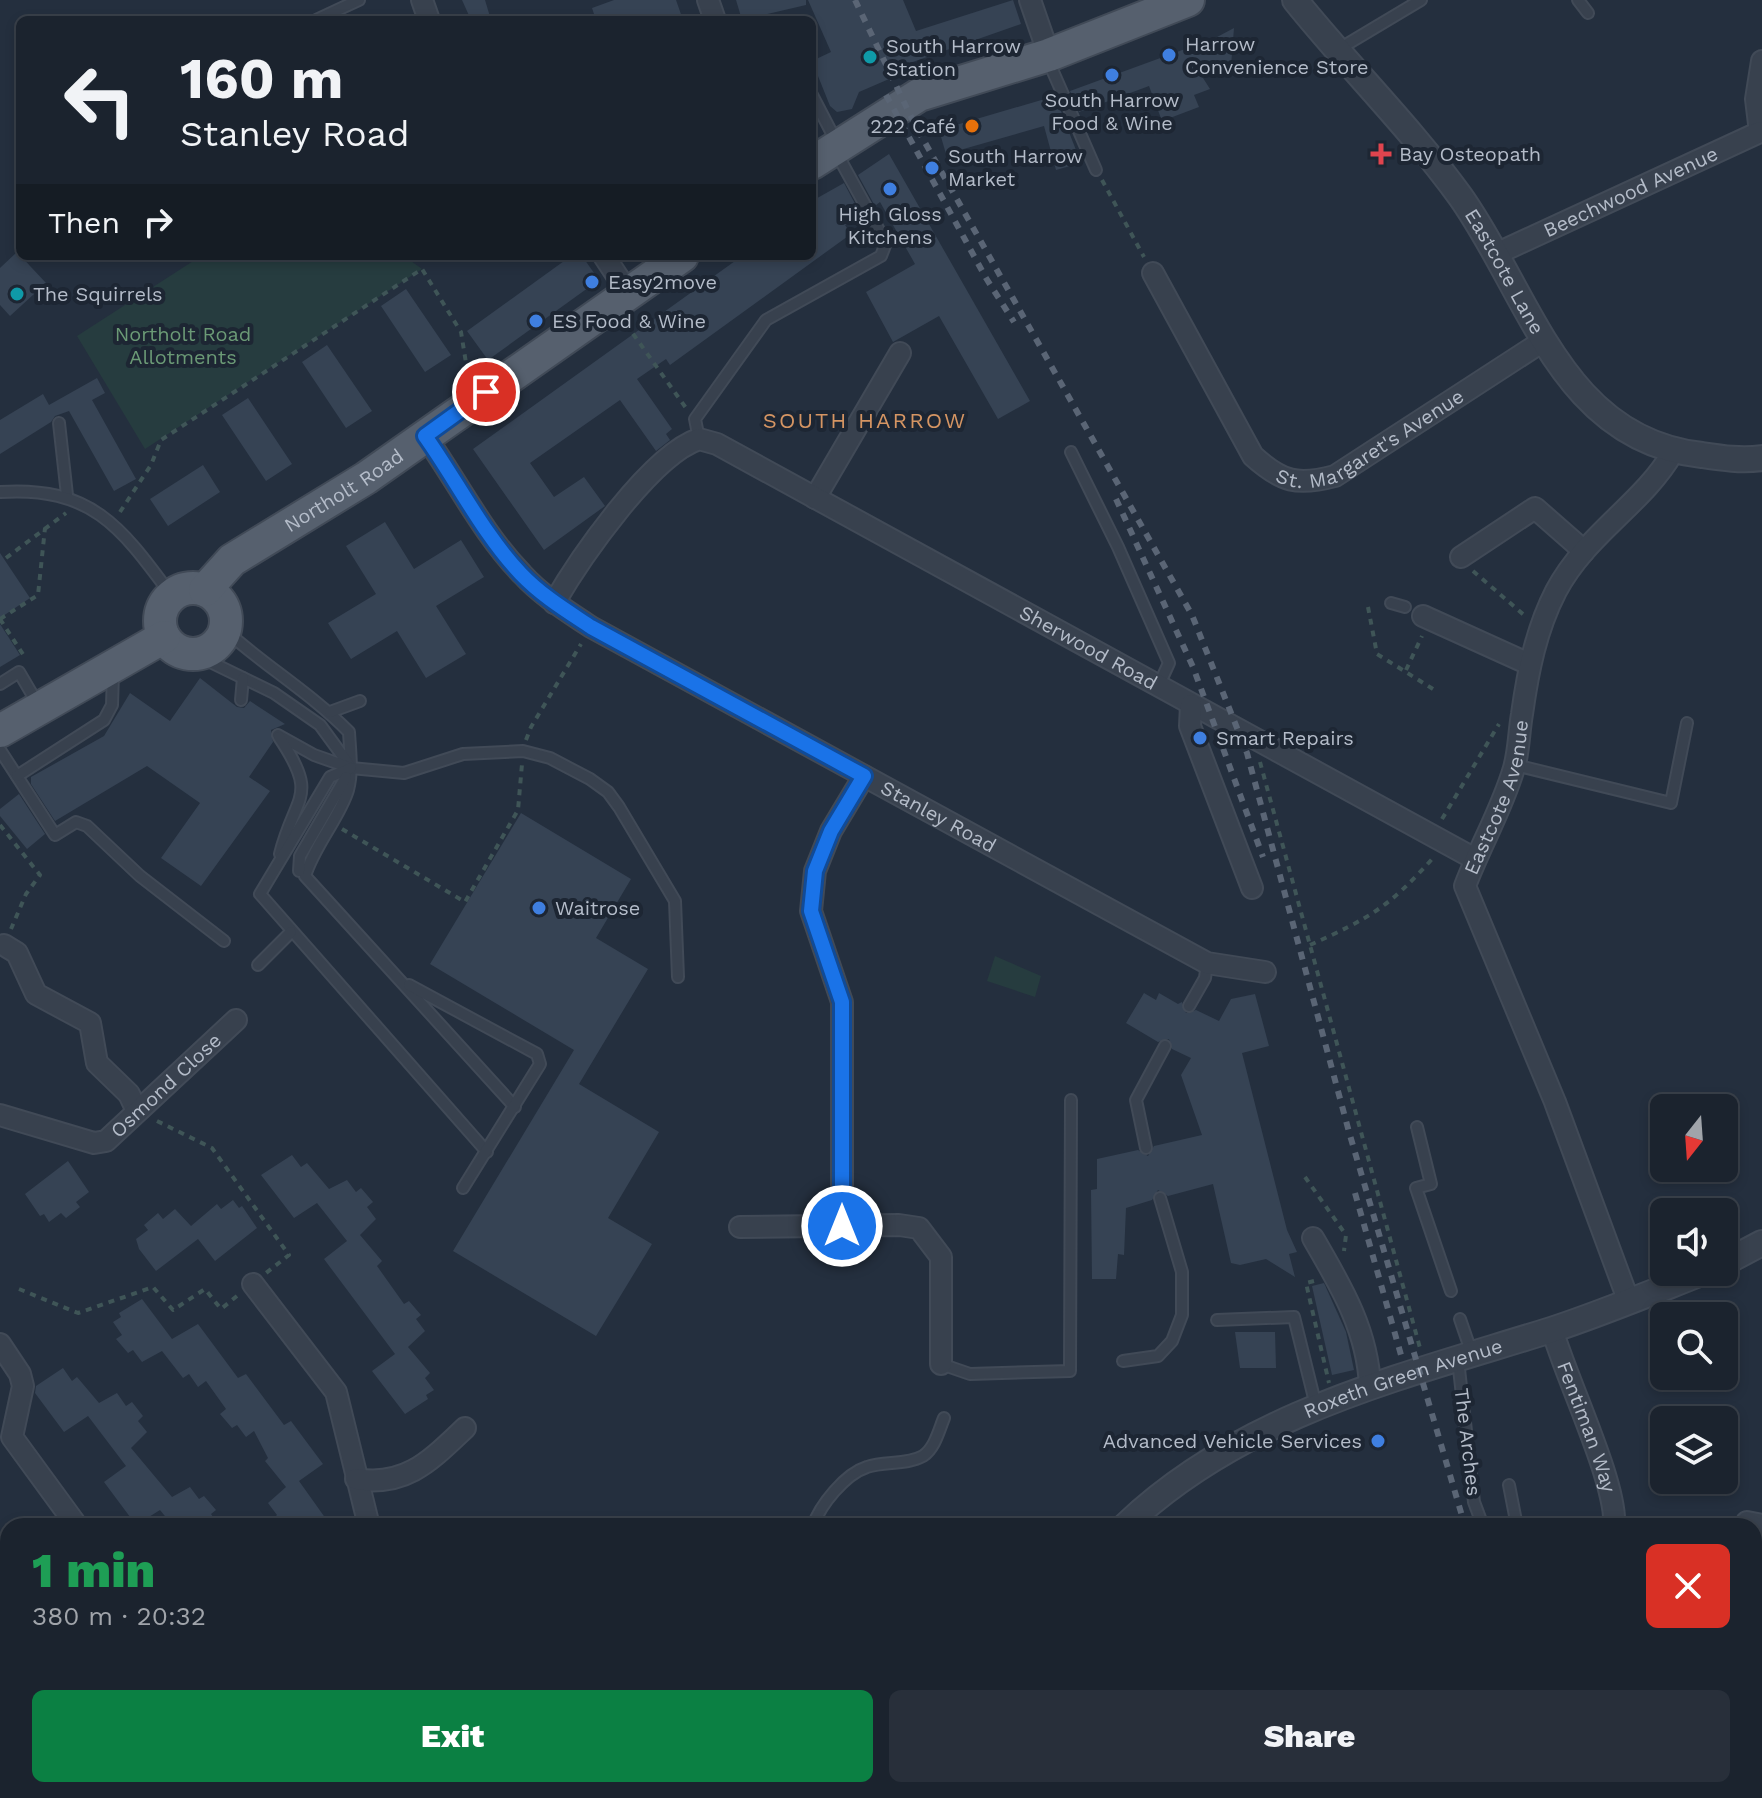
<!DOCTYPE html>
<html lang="en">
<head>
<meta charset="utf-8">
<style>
	body { margin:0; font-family:"Work Sans",sans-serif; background:#282f3a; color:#f1f3f6; height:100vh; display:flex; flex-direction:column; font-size:30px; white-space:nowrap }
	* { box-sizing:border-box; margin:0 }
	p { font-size:26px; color:#a0a4aa }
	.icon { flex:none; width:44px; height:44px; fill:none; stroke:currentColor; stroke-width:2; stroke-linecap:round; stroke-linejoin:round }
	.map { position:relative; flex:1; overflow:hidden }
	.panel { position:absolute; left:0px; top:1518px; width:1762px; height:280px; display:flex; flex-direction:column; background:#1b232e; border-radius:24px 24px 0 0; box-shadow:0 4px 12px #0003,0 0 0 2px #39404a }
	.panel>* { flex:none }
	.top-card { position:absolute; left:16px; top:16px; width:800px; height:244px; border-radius:12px; box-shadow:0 4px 12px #0003,0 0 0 2px #39404a; background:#1b232e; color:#f1f3f6; overflow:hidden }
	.needle { width:52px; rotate:197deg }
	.tools { position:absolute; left:1650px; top:1094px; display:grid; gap:16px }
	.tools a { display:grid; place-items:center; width:88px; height:88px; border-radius:12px; background:#1b232e; box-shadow:0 4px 12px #0003,0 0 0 2px #39404a; font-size:40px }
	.pin { position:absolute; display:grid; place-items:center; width:68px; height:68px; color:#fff; margin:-34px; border:4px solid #fff; border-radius:50%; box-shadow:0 2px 8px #0007 }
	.me { position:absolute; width:88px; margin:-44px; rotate:0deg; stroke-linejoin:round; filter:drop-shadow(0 0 6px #0008) }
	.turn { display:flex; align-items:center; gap:28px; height:168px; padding:0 32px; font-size:36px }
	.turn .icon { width:104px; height:104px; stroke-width:2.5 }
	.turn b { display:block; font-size:56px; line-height:68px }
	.then { display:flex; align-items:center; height:76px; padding:0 32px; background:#0003; gap:16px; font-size:30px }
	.round { display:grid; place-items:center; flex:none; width:84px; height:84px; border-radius:12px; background:#282f3a }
	.headline { display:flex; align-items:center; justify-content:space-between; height:136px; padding:0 32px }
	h1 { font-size:48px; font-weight:800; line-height:60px; color:#1e9e55 }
	.button { display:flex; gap:16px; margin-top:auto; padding:16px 32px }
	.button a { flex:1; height:92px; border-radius:12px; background:#0b8043; color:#fff; font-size:32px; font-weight:800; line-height:92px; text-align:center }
	.button a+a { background:#282f3a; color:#f1f3f6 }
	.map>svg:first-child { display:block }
	.green { fill:#263c3f }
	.building { fill:#364354 }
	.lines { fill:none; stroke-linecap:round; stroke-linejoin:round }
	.service-casing { stroke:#414a57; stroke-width:14 }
	.minor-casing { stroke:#414a57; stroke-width:24 }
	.tertiary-casing { stroke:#414a57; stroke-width:28 }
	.primary-casing { stroke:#414a57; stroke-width:36 }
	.path { stroke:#3f5557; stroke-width:4; stroke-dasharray:6 6; stroke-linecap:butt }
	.service { stroke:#38414e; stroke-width:10 }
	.minor { stroke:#38414e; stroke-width:20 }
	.tertiary { stroke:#38414e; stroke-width:24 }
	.primary { stroke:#56606e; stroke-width:32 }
	.rail { stroke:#5a6575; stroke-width:6; stroke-dasharray:8 8; stroke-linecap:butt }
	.route-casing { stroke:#114b97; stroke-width:20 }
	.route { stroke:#1a73e8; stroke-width:14 }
	.shop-dot { fill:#3f7fe0; stroke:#1d2633; stroke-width:3 }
	.culture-dot { fill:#0f9aa8; stroke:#1d2633; stroke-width:3 }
	.food-dot { fill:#e8710a; stroke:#1d2633; stroke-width:3 }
	.health-dot { fill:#e0444e; stroke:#1d2633; stroke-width:3 }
	.labels { text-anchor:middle; stroke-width:8; stroke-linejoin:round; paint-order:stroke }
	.poi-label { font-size:20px; fill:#b4bcc9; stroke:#1d2633; text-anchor:start }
	.street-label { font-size:20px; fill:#b4bcc9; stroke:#1d2633 }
	.park-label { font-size:20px; fill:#6b9a76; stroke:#1d2633 }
	.neighbourhood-label { font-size:22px; letter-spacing:2px; fill:#d59563; stroke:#1d2633 }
</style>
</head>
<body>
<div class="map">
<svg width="1762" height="1798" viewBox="0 0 1762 1798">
	<rect width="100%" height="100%" fill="#242f3e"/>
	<!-- green -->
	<g class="green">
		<polygon points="201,256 404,256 422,269 145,449 77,336"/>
		<polygon points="995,956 1041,976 1035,997 987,981"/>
	</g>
	<!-- building -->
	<g class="building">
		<polygon points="462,0 485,0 491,20 471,20"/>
		<polygon points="614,0 676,0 683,20 596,20 592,8"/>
		<polygon points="736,0 806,0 806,5 742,20"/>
		<polygon points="808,0 903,0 916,31 1013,0 1021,24 907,64 910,70 859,92 852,109 837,112 830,106 812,61 831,52"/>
		<polygon points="1234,28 1231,66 1203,78 1210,89 1194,95 1199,107 1162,121 1149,86 1079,112 1070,91 1185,49 1187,53"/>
		<polygon points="1055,96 1081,163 1056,170 1044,126 946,154 939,130"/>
		<polygon points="889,154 1030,401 998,419 939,316 893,342 866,292 915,264 880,202 875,206 858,175"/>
		<polygon points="844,183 861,215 845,225 851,234 670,365 666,359 637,379 672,429 666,434 670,440 656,451 620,400 530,463 554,497 584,477 605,506 544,550 473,449 742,256 812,256 812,201"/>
		<polygon points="17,252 46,283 10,316 0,305 0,268"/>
		<polygon points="571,256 582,256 599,280 488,360 467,331"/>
		<polygon points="406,289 451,355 425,372 381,306"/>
		<polygon points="327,345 372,411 346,428 302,362"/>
		<polygon points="97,378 105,393 92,400 136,479 114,491 69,411 55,416 51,422 0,454 0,420 43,394 49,405"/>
		<polygon points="248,398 292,464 266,481 222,415"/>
		<polygon points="203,465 220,492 168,526 150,499"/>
		<polygon points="385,522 414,569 461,540 484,577 436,606 466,654 426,678 397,631 351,659 328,623 376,594 346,546"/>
		<polygon points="0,553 30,598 0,618"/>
		<polygon points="0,624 20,655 0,667"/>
		<polygon points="200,678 237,707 244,708 250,701 285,724 271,730 273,742 249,777 270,791 201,886 161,858 200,803 147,766 55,821 31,784 31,777 104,736 130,693 170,721"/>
		<polygon points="19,794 45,834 27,849 0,816 0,809"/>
		<polygon points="521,813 631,879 596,938 648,969 579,1084 659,1132 608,1218 652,1244 596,1336 453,1251 574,1050 430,964"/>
		<polygon points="1144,993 1156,1000 1159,993 1178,1004 1182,1002 1186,1013 1196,1010 1219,1021 1231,999 1255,994 1269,1046 1242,1053 1287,1230 1297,1252 1289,1254 1295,1277 1266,1259 1240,1265 1231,1263 1213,1184 1168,1196 1158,1190 1152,1200 1126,1208 1124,1255 1118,1254 1116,1279 1092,1279 1091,1190 1097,1189 1097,1159 1138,1150 1148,1156 1154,1146 1202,1135 1181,1075 1191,1058 1172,1049 1169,1039 1158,1042 1126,1023"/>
		<polygon points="292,1155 301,1167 307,1163 329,1189 347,1180 356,1192 361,1188 373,1202 367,1207 376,1219 360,1235 382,1261 377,1266 404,1304 409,1301 421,1315 416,1319 425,1331 408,1347 430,1373 425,1378 434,1390 426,1395 428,1399 405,1414 372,1371 395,1354 324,1259 347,1241 317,1203 294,1218 261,1175"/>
		<polygon points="68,1161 89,1192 76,1202 80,1207 66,1218 61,1213 49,1222 44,1214 40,1216 25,1194"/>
		<polygon points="233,1200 239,1208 242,1206 257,1228 215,1261 198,1239 156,1271 139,1249 136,1239 148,1230 144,1225 158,1213 163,1219 175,1209 191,1226 217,1204 221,1209"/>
		<polygon points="1324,1283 1346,1332 1354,1370 1332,1375 1312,1286"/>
		<polygon points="142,1299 172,1339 198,1324 238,1378 246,1374 284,1425 291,1421 323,1464 299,1481 331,1526 265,1526 277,1515 268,1503 286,1487 265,1461 268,1458 254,1431 246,1437 237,1425 232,1428 220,1414 226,1409 206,1381 198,1387 189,1374 183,1378 162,1351 142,1362 133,1350 128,1353 116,1339 122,1335 113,1322 121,1317 119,1313"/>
		<polygon points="1235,1332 1275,1332 1276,1368 1240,1368"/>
		<polygon points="63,1368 72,1381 77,1377 99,1403 117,1393 126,1406 132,1402 143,1416 138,1421 147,1432 131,1448 172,1497 190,1487 199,1499 204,1496 216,1510 211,1514 219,1526 191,1526 187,1520 173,1526 160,1510 136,1525 104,1482 126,1466 88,1416 64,1432 35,1393 36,1386"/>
	</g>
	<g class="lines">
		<defs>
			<g id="service">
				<polyline points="1578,0 1588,13"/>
				<polyline points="316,20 359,0"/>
				<polyline points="1339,49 1421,0"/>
				<polyline points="1047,58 1096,170"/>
				<polyline points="812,95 837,143"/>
				<polyline points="59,423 67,495"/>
				<polyline points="699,439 695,419 766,320 881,256 886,243 837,154"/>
				<polyline points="1071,452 1118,547 1169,663 1158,687"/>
				<path d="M 0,492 C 92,486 121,527 172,596"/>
				<polyline points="1391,603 1405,607"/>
				<path d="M 225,630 C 265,666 312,694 349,732 C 350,751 353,771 348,790 C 340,817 314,846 305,876 L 515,1107"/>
				<polyline points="196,655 274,693 320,725 350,766"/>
				<polyline points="0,684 19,672 39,706"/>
				<polyline points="241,700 243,678"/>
				<polyline points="330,712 360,701"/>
				<polyline points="278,735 314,755 351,768 404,773 463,754 523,751 550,758 590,779 608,792 619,807 675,901 678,977"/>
				<path d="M 279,737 C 320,798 295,794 280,854"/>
				<polyline points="0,750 55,835 76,822 87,826 140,876 224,941"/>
				<polyline points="1515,765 1671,803 1687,723"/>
				<polyline points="351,768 330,777 260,894 487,1152"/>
				<polyline points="17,776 104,720 112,705 113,674"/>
				<polyline points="299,871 300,856 346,777"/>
				<polyline points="258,965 291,932"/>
				<polyline points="409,985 537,1054 540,1064 463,1188"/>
				<polyline points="1189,1006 1205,978 1207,963"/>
				<polyline points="1417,1127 1431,1184 1416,1188 1451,1291"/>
				<polyline points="1146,1148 1136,1100 1165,1046"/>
				<polyline points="1460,1319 1472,1354"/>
				<polyline points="1217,1320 1294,1317 1316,1406"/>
				<polyline points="1458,1360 1474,1502 1483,1526"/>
				<polyline points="1123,1361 1158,1356 1172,1341 1182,1315 1182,1272 1160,1198"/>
				<polyline points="941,1364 970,1374 1070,1371 1071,1100"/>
				<polyline points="1509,1485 1517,1526"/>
				<path d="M 813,1526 C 820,1505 845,1474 867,1467 C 884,1461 907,1465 923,1456 C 935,1448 939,1430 944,1418"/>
				<polyline points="1453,1797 1454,1798"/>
				<polyline points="1100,1798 1103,1790"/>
				<polyline points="1578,1798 1578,1790"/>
			</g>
			<g id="minor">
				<polyline points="422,0 429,20"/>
				<polyline points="708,0 715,20"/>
				<polyline points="1030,0 1049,55"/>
				<polyline points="1760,132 1756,99 1762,61"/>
				<path id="s1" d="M 1498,253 L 1760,132"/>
				<polyline points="604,256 629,294"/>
				<path id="s2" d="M 1153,273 L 1253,456 C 1282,482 1297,486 1335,476 L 1543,341"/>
				<path id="s3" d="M 425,436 C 457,481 483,534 522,574 C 542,596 567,611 591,627 L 1207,963 L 1265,972"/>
				<polyline points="815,498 900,353"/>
				<polyline points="1461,557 1535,508 1584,551"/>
				<path id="s4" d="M 554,603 C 580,558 651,455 699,439 L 717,444 L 1475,859"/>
				<polyline points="1423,616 1529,664"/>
				<polyline points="1191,705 1190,726 1252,888"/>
				<polyline points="4,945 17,953 36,994 90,1023 97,1063 129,1094 137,1111"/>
				<path id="s5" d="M 0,1115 L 94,1143 L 106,1141 L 236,1020"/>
				<polyline points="842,1226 842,1002 811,911 815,871 831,831 864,776"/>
				<polyline points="740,1227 899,1225 919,1228 941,1257 941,1364"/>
				<path d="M 1313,1238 C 1341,1286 1368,1331 1370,1387"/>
				<polyline points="253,1284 336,1392 369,1526"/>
				<path id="s6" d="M 1629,1302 L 1555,1102 L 1465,886 C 1480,846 1502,809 1514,768 C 1519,751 1519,731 1522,714 C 1528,671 1536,630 1556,591 C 1587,533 1643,504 1673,452"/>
				<path id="s7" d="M 1552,1329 C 1565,1376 1618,1485 1614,1526"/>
				<polyline points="0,1344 20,1374 23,1386 12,1437 77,1526"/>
				<path d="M 356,1479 C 406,1487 430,1461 465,1428"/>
				<polyline points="1746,1526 1747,1522 1762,1525"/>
				<polyline points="1754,1681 1762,1676"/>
				<polyline points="1148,1790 1165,1798"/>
				<polyline points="1697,1790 1701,1798"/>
				<polyline points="211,1798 223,1790"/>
				<polyline points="1221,1798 1225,1790"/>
			</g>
			<g id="tertiary">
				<path id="s8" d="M 1295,0 C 1348,66 1410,127 1460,196 C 1530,294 1561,440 1702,455 C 1722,458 1742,461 1762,458"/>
				<polyline points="1724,1263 1762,1243"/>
				<path id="s9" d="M 1125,1526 C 1242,1414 1401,1377 1551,1330 C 1603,1313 1653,1292 1704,1272"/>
				<polyline points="0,1749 8,1761"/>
				<polyline points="28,1790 33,1798"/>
				<polyline points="943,1798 946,1790"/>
			</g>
			<g id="primary">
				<polyline points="812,163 919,95 1049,55 1188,0"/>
				<circle cx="193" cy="621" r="33"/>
				<path id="s10" d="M 205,590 L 232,560 L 366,478 L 682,256"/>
				<polyline points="0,731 164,637"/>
			</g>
		</defs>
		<!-- service casing -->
		<use href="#service" class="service-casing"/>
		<!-- minor casing -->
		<use href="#minor" class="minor-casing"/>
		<!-- tertiary casing -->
		<use href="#tertiary" class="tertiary-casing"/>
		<!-- primary casing -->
		<use href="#primary" class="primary-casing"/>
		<!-- path -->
		<g class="path">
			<polyline points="1102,180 1144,257"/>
			<polyline points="626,324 686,408"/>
			<polyline points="120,512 151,465 161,440 422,269 461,332 466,363"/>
			<polyline points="6,558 66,513"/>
			<polyline points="1473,571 1524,615"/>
			<polyline points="1368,607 1377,654 1433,689"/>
			<polyline points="0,619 38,595 45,528"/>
			<polyline points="0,619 26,659"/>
			<polyline points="1406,670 1422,636"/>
			<polyline points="526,740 531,727 581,644"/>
			<polyline points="1260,762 1420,1348"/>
			<polyline points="1442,819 1499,724"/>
			<polyline points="0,825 40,875 26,894 11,929"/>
			<polyline points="342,829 465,902 518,810 522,764"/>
			<path d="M 1310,945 C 1370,918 1389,907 1433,858"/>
			<polyline points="157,1121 212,1148 289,1255 266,1273"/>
			<polyline points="1305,1177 1346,1235 1344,1251"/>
			<polyline points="1314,1281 1306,1283 1329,1383"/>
			<polyline points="19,1289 78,1313 153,1287 173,1310 205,1289 221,1309 237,1296"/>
			<polyline points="1630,1790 1659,1790"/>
		</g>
		<!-- service -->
		<use href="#service" class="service"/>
		<!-- minor -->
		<use href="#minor" class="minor"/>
		<!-- tertiary -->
		<use href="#tertiary" class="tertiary"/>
		<!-- primary -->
		<use href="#primary" class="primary"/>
		<!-- rail -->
		<g class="rail">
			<polyline points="855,0 915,125 1192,615 1247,753 1349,1132 1465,1526"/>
			<polyline points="886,95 986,278 1014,322"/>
			<polyline points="1116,499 1193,667 1263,857"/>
			<polyline points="1355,1193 1403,1362"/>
			<polyline points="1552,1790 1555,1798"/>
		</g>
	</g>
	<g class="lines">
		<defs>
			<path id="route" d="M 486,392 L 425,436 C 457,481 483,534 521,574 C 542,596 567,611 591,627 L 864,776 L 831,831 L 815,871 L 811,911 L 842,1002 L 842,1226"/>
		</defs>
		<!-- route casing -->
		<use href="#route" class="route-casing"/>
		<!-- route -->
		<use href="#route" class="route"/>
	</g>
	<!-- markers -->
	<g class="shop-dot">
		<circle cx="1169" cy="55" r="8"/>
		<circle cx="1112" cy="75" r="8"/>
		<circle cx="932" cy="168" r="8"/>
		<circle cx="890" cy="189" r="8"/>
		<circle cx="592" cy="282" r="8"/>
		<circle cx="536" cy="321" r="8"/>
		<circle cx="1200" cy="738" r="8"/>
		<circle cx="539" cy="908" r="8"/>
		<circle cx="1378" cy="1441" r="8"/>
	</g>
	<g class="culture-dot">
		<circle cx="870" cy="57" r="8"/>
		<circle cx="17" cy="294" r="8"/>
	</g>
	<circle class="food-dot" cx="972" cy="126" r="8"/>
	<path class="health-dot" d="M1377 142h8v8h8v8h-8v8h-8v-8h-8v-8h8z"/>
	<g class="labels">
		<!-- poi labels -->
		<g class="poi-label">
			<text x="1185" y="51">Harrow<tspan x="1185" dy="23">Convenience Store</tspan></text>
			<text x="886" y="53">South Harrow<tspan x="886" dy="23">Station</tspan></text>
			<text x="1112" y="107" text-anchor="middle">South Harrow<tspan x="1112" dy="23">Food &amp; Wine</tspan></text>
			<text x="956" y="133" text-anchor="end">222 Café</text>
			<text x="1399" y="161">Bay Osteopath</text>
			<text x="948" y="163">South Harrow<tspan x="948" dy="23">Market</tspan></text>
			<text x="890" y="221" text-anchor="middle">High Gloss<tspan x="890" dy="23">Kitchens</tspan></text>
			<text x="608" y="289">Easy2move</text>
			<text x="33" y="301">The Squirrels</text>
			<text x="552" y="328">ES Food &amp; Wine</text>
			<text x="1216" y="745">Smart Repairs</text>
			<text x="555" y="915">Waitrose</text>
			<text x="1362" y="1448" text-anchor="end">Advanced Vehicle Services</text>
		</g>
		<!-- street labels -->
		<g class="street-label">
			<text dy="7" stroke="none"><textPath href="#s1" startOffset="146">Beechwood Avenue</textPath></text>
			<text dy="7" stroke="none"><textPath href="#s8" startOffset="344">Eastcote Lane</textPath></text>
			<text dy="7" stroke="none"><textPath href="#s2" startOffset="344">St. Margaret's Avenue</textPath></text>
			<text dy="7" stroke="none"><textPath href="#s10" startOffset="172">Northolt Road</textPath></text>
			<text dy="7" stroke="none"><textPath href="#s4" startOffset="664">Sherwood Road</textPath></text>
			<text dy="7" stroke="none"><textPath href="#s6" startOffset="542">Eastcote Avenue</textPath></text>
			<text dy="7" stroke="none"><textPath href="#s3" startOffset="652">Stanley Road</textPath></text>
			<text dy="7" stroke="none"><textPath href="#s5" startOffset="192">Osmond Close</textPath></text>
			<text dy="7" stroke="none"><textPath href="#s9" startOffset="318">Roxeth Green Avenue</textPath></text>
			<text dy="7" stroke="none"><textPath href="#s7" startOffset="104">Fentiman Way</textPath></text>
			<text transform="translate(1468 1442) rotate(83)" y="7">The Arches</text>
		</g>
		<!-- park labels -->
		<g class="park-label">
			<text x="183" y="341">Northolt Road<tspan x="183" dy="23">Allotments</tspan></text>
		</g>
		<!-- neighbourhood labels -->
		<g class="neighbourhood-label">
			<text x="865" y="428">SOUTH HARROW</text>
		</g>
	</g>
</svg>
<div class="tools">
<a><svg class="needle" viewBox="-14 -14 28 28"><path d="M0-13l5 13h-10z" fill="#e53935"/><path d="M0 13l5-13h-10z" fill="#a0a4aa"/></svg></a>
<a><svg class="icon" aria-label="sound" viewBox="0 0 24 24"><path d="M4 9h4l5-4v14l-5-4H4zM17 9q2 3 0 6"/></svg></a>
<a><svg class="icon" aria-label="search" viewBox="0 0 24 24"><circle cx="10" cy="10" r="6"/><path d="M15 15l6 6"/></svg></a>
<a><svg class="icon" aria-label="layers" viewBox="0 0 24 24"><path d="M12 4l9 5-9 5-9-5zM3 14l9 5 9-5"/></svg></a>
</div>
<div class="pin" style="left:486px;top:392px;background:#d93025"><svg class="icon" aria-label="arrive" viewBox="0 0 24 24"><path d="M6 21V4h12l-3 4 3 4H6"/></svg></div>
<svg class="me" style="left:842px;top:1226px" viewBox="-20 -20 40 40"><circle r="17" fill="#1a73e8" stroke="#fff" stroke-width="3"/><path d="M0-11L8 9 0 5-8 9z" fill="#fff"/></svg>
<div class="top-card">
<div class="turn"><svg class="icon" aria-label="left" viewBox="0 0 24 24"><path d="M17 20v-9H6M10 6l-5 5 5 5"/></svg><div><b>160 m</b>Stanley Road</div></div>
<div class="then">Then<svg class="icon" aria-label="right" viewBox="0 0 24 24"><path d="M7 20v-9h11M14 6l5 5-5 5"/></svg></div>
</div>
<section class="panel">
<div class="headline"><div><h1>1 min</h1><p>380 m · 20:32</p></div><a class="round" style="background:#d93025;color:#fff"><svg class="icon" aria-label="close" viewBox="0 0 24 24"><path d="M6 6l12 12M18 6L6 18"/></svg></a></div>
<div class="button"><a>Exit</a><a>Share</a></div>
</section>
</div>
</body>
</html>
